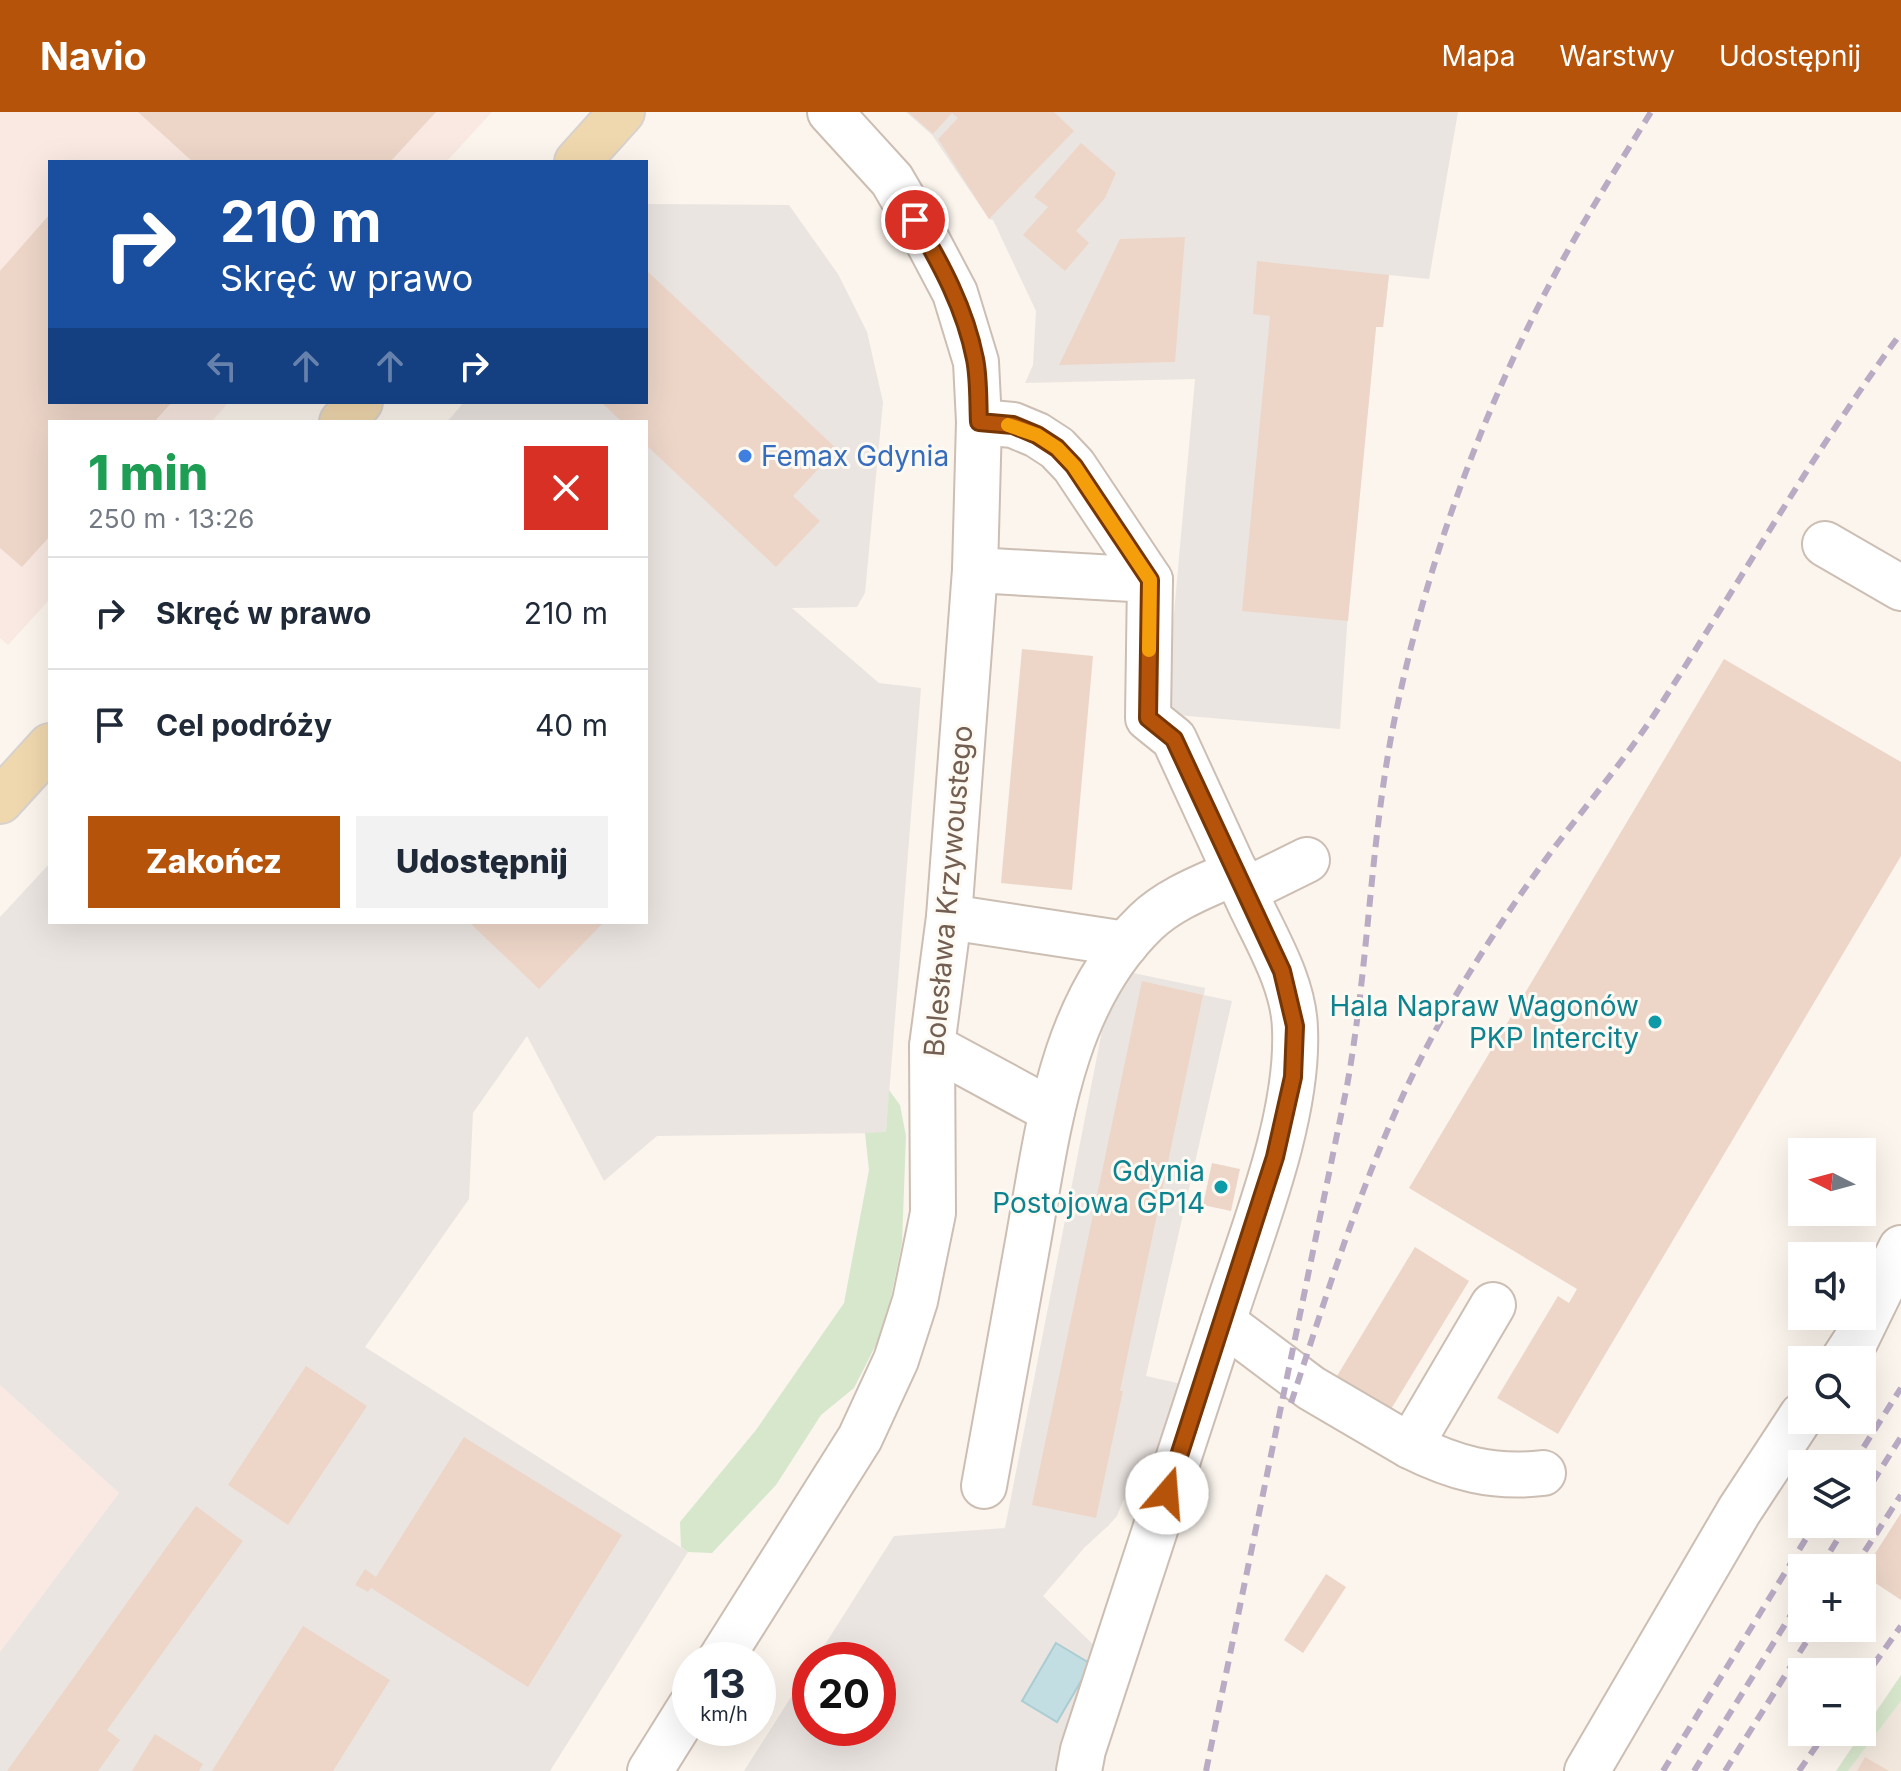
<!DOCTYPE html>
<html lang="pl">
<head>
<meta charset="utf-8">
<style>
	body { margin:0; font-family:Inter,sans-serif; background:#f2f2f3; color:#1f2937; height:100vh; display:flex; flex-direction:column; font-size:30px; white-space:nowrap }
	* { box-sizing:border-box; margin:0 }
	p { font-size:26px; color:#747a83 }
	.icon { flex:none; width:44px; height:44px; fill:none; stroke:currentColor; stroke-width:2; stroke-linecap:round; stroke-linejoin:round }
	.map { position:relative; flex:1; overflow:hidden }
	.sheet { position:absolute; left:48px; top:308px; width:600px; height:504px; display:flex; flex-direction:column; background:#fff; border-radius:0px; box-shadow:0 8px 32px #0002 }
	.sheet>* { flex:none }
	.hud { position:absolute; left:48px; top:48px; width:600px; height:244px; border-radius:0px; box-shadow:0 8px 32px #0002; background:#1a4fa0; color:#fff; overflow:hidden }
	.needle { width:52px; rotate:276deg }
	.buttons { position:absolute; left:1788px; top:1026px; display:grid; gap:16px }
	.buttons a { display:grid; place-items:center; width:88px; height:88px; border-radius:0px; background:#fff; box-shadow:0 8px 32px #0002; font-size:40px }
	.speed { position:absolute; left:672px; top:1530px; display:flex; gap:16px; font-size:40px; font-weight:700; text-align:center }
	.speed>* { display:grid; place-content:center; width:104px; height:104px; border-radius:50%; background:#fff; box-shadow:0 8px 32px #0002; line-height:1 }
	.speed small { font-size:20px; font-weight:400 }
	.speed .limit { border:12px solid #d22; background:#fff; color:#111 }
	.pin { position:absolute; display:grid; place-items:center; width:68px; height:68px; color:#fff; margin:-34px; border:4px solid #fff; border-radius:50%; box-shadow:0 2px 8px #0007 }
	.me { position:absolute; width:88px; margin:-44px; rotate:18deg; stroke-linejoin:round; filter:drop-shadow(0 0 6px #0008) }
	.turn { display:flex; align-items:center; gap:28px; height:168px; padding:0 40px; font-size:36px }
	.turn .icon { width:104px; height:104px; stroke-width:2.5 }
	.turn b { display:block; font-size:56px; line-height:68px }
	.lanes { display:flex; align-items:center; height:76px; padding:0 40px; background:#0003; justify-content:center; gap:40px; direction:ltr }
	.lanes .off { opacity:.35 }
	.round { display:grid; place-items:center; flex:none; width:84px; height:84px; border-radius:0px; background:#f2f2f3 }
	.summary { display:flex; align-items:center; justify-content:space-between; height:136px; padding:0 40px }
	h1 { font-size:48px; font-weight:800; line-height:60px; color:#1e9e55 }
	.action { display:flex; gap:16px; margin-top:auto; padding:16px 40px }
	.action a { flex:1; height:92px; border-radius:0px; background:#b45309; color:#fff; font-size:32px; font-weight:800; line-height:92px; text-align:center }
	.action a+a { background:#f2f2f3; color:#1f2937 }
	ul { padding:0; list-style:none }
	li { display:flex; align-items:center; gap:24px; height:112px; padding:0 40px; border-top:2px solid #e0e1e3 }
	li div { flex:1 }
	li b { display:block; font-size:30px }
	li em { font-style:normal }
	header { display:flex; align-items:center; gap:48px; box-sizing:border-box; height:112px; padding:0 40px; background:#b45309; color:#fff }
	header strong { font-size:38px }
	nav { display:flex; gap:44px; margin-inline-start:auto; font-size:28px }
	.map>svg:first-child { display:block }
	.residential { fill:#f1e7dc }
	.commercial { fill:#f9e9e2 }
	.industrial { fill:#ebe5e1 }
	.green { fill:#d7e7cc }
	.water { fill:#c3dee2; stroke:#aaccd3; stroke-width:2 }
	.building { fill:#edd6c8 }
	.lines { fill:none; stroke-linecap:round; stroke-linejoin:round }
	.minor-casing { stroke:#ccbeb3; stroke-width:48 }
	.major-casing { stroke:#d8d2cf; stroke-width:48 }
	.minor { stroke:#fff; stroke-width:44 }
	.major { stroke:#f0d8ae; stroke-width:44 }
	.rail { stroke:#b9abc4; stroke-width:6; stroke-dasharray:12 8; stroke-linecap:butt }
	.route-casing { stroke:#753606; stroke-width:20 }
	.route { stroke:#b45309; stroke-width:14 }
	.slow { stroke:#f59e0b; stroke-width:14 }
	.shop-dot { fill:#3f7fe0; stroke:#fdf9f3; stroke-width:3 }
	.culture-dot { fill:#0f9aa8; stroke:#fdf9f3; stroke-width:3 }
	.labels { text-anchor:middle; stroke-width:6; stroke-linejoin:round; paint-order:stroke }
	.shop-label { font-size:28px; fill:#366cbe; stroke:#fdf9f3; text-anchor:start }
	.street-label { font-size:28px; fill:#735e52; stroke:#fdf9f3 }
	.culture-label { font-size:28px; fill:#0d838f; stroke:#fdf9f3; text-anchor:end }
</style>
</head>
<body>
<header>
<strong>Navio</strong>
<nav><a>Mapa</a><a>Warstwy</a><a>Udostępnij</a></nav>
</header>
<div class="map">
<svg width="1901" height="1659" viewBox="0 0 1901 1659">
	<rect width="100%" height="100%" fill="#fbf5ed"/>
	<!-- residential -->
	<polygon class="residential" points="1901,1589 1901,1659 1848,1659"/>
	<!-- commercial -->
	<g class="commercial">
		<polygon points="0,0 492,0 446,50 50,50 50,290 229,290 211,310 50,310 50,487 8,533 0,526"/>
		<polygon points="0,1273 119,1381 0,1540"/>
	</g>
	<!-- industrial -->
	<g class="industrial">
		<polygon points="906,0 1458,0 1429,167 1389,163 1383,215 1376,215 1348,500 1340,617 1165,602 1195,267 1025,271 1033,253 1036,199 993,108 989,107 932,23"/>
		<polygon points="646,92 789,93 838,162 867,220 883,290 865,481 857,495 792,496 879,571 921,576 886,1021 657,1024 604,1069 527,924 473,1001 469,1087 365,1235 688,1440 550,1659 0,1659 0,1540 119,1381 0,1273 0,805 50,751 50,810 646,810 646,310 447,310 464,290 646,290"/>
		<polygon points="1114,857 1205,876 1204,883 1232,889 1146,1264 1182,1272 1160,1342 1123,1389 1117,1404 1108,1414 1085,1435 1043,1484 1103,1542 1066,1659 744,1659 810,1555 810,1616 878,1616 878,1548 815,1548 894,1424 1005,1416"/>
	</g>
	<!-- green -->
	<g class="green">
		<polygon points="889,978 900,993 906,1024 902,1131 885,1215 854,1276 821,1303 776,1373 712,1441 688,1440 681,1435 680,1410 756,1318 844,1191 869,1058 865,1021 886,1020"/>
		<polygon points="1901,1563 1901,1589 1848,1659 1836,1659"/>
	</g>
	<!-- water -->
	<polygon class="water" points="1056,1531 1091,1552 1057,1610 1022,1589"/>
	<!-- building -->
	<g class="building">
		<polygon points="138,0 436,0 390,50 193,50"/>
		<polygon points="908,0 1054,0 1074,19 989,107 938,27 958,6 952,1 933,22"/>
		<polygon points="1081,31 1116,61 1105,86 1076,119 1089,131 1065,159 1023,123 1048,95 1034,85"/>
		<polygon points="50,102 50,290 172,290 154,310 50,310 50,424 22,455 0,436 0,159"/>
		<polygon points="1185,125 1175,250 1059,253 1120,127"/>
		<polygon points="1257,149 1389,163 1383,215 1376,215 1348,509 1242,499 1270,204 1253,202"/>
		<polygon points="646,158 837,337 793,384 820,409 776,455 646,333 646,310 622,310 601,290 646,290"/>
		<polygon points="1022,537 1093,544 1072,778 1001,771"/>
		<polygon points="1724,547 1901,650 1901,744 1558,1322 1497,1286 1558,1184 1569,1191 1577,1177 1409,1076"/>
		<polygon points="469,810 604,810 539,877"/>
		<polygon points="1142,869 1203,883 1120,1279 1123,1279 1096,1406 1032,1393"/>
		<polygon points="1212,1051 1240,1057 1231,1099 1203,1093"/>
		<polygon points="1415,1135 1469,1169 1388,1302 1334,1269"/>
		<polygon points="306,1254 367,1294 288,1413 228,1373"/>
		<polygon points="464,1325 622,1423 528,1575 371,1476 368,1480 355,1473 365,1457 376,1465"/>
		<polygon points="196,1394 243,1429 107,1618 120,1628 98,1659 7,1659"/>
		<polygon points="1901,1401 1901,1488 1862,1462"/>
		<polygon points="1326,1462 1346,1475 1303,1541 1284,1528"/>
		<polygon points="303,1514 390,1568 333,1659 212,1659"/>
		<polygon points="155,1622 203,1652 199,1659 132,1659"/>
		<polygon points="1865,1645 1889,1659 1857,1659"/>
	</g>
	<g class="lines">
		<defs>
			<g id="minor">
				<polyline points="979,310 1013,313 1037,323 1057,336 1074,354 1150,468"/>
				<polyline points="1825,432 1901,476"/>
				<path d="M 975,458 L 1150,468 L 1148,606 L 1174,627 C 1199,682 1225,737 1250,792 C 1268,830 1294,873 1295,917 C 1299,1008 1251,1122 1223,1210 L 1311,1276 L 1410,1334 L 1493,1193"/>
				<polyline points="1244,779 1307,748"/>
				<polyline points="949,805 1126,832"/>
				<polyline points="932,934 1052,999"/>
				<polyline points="1843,1248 1856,1228 1901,1136"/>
				<path d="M 1410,1334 C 1454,1356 1493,1367 1543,1361"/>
				<path d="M 984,1374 C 998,1296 1012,1218 1026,1141 C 1047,1027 1058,895 1146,810 C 1171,786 1205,774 1236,760"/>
				<polyline points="720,1548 860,1326 896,1248 915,1189 933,1101 932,934 949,805 975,458 979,310 976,250 955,181 927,128 892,68 830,0"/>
				<polyline points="650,1659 690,1595"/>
				<polyline points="1079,1659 1083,1638 1223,1210"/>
				<polyline points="1587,1659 1739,1399 1802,1303"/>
			</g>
			<g id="major">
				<polyline points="577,50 622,0"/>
				<polyline points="342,310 360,290"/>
				<polyline points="0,689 50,634"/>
			</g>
		</defs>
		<!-- minor casing -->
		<use href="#minor" class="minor-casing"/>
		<!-- major casing -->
		<use href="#major" class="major-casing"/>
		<!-- minor -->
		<use href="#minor" class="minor"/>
		<!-- major -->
		<use href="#major" class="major"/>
		<!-- rail -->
		<g class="rail">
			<path d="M 1291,1291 C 1336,1155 1377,1017 1450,893 C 1483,837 1518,784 1557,732 C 1590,689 1624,648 1654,603 C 1737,475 1811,343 1901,221"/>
			<polyline points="1853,1352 1901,1276"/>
			<polyline points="1862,1387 1901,1325"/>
			<polyline points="1820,1456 1847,1412"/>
			<polyline points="1854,1456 1901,1383"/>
			<polyline points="1862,1569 1901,1514"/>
			<path d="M 1206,1659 L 1347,974 C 1368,857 1370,737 1392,620 C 1421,472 1471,328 1539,193 C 1572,127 1612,63 1651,0"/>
			<polyline points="1663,1659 1815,1412"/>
			<polyline points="1694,1659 1802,1485"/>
			<polyline points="1725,1659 1815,1516"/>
			<polyline points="1799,1659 1826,1620"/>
		</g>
	</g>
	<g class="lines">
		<defs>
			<path id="route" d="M 915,108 C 941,152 965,196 975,247 C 979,267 978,290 979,310 L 1013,313 L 1037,323 L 1057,336 L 1074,354 L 1150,468 L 1148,606 L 1174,627 L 1282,859 L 1295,914 L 1293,965 L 1275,1045 L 1167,1381"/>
		</defs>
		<!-- route casing -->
		<use href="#route" class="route-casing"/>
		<!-- route -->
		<use href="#route" class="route"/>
		<!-- slow -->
		<polyline class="slow" points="1008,313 1037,323 1057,336 1074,354 1150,468 1149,538"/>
	</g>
	<!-- markers -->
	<circle class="shop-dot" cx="745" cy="344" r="8"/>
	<g class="culture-dot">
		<circle cx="1655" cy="910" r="8"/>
		<circle cx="1221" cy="1075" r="8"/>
	</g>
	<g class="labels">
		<!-- shop labels -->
		<g class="shop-label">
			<text x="761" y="354">Femax Gdynia</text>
		</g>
		<!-- street labels -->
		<g class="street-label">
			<text transform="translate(948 779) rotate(-85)" y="10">Bolesława Krzywoustego</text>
		</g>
		<!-- culture labels -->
		<g class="culture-label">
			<text x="1639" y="904">Hala Napraw Wagonów<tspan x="1639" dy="32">PKP Intercity</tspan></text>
			<text x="1205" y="1069">Gdynia<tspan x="1205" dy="32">Postojowa GP14</tspan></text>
		</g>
	</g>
</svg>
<div class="buttons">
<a><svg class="needle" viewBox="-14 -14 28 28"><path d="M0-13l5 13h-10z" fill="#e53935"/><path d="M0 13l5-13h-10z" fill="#747a83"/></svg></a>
<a><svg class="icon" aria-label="sound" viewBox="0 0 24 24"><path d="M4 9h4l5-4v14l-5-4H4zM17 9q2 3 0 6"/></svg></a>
<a><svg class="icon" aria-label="search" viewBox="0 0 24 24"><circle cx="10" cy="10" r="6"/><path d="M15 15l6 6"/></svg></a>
<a><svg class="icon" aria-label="layers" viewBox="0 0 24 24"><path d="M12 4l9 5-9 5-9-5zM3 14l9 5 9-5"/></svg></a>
<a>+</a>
<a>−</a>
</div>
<div class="speed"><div>13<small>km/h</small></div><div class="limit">20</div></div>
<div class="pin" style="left:915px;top:108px;background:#d93025"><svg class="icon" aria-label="arrive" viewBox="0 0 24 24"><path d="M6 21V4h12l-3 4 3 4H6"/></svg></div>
<svg class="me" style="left:1167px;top:1381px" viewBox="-20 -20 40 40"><circle r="19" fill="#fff"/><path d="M0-13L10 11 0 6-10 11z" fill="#b45309"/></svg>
<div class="hud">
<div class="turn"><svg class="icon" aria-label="right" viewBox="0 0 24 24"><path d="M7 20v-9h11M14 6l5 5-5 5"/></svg><div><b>210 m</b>Skręć w prawo</div></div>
<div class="lanes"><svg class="icon off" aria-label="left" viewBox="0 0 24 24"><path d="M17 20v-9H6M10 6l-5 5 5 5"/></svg><svg class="icon off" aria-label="ahead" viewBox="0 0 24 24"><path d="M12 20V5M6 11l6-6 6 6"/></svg><svg class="icon off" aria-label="ahead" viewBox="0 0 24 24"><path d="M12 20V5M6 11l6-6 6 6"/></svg><svg class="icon" aria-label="right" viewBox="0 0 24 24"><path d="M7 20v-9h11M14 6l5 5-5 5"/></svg></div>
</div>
<section class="sheet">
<div class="summary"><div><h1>1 min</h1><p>250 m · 13:26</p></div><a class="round" style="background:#d93025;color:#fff"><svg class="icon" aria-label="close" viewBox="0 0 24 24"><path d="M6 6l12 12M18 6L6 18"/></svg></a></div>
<ul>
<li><svg class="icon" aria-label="right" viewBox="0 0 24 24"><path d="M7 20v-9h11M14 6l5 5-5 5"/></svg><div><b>Skręć w prawo</b></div><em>210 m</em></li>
<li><svg class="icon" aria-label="arrive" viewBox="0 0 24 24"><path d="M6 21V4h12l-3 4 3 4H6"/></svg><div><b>Cel podróży</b></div><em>40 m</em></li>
</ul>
<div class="action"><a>Zakończ</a><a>Udostępnij</a></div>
</section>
</div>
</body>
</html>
